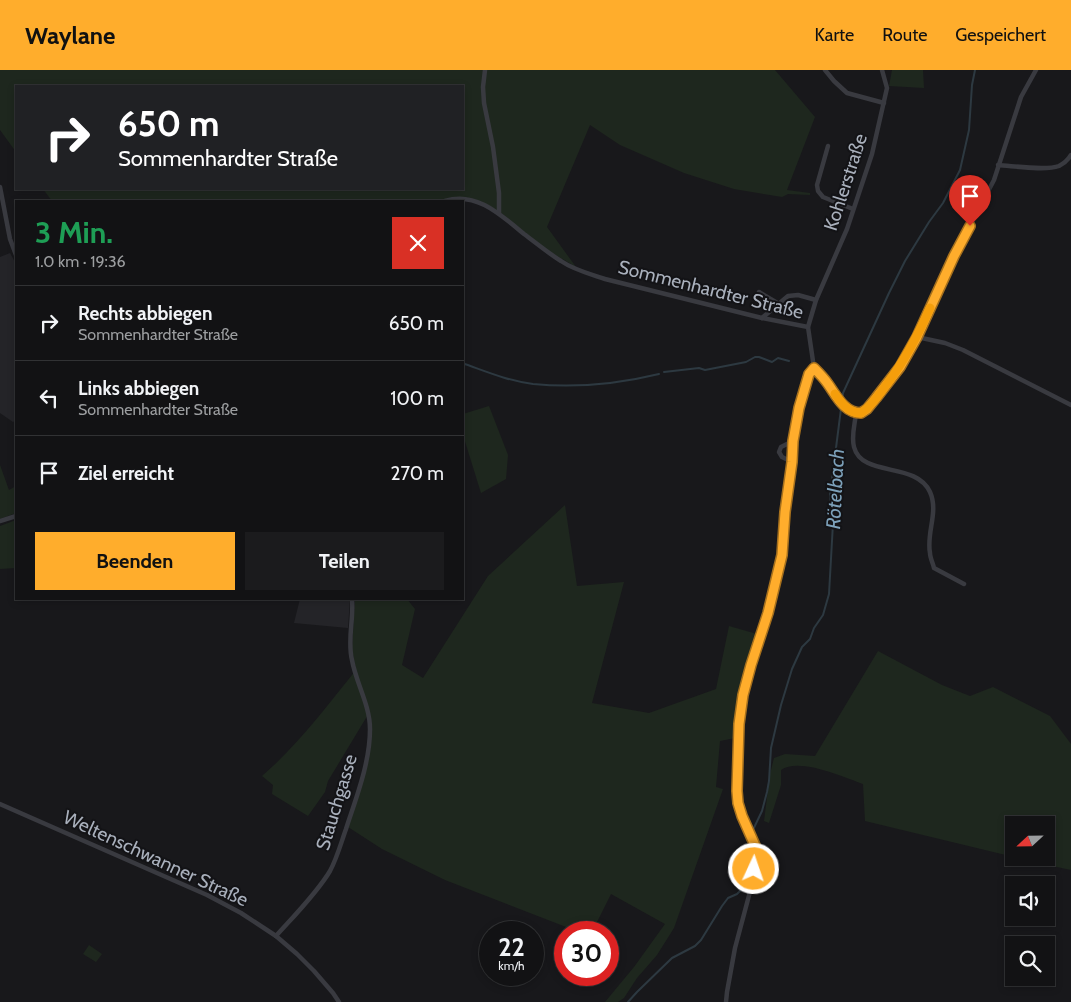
<!DOCTYPE html>
<html lang="de">
<head>
<meta charset="utf-8">
<style>
	body { margin:0; font-family:Cabin,sans-serif; background:#1b1b1d; color:#f1f3f6; height:100vh; display:flex; flex-direction:column; font-size:19px; white-space:nowrap }
	* { box-sizing:border-box; margin:0 }
	p { font-size:16px; color:#9c9ea0 }
	.icon { flex:none; width:28px; height:28px; fill:none; stroke:currentColor; stroke-width:2; stroke-linecap:round; stroke-linejoin:round }
	.map { position:relative; flex:1; overflow:hidden }
	.side { position:absolute; left:15px; top:130px; width:449px; height:400px; display:flex; flex-direction:column; background:#121214; border-radius:0px; box-shadow:0 2px 8px #0003,0 0 0 1px #313234 }
	.side>* { flex:none }
	.banner { position:absolute; left:15px; top:15px; width:449px; height:105px; border-radius:0px; box-shadow:0 2px 8px #0003,0 0 0 1px #313234; background:#202124; color:#fff; overflow:hidden }
	.needle { width:32px; rotate:248deg }
	.buttons { position:absolute; left:1005px; top:746px; display:grid; gap:10px }
	.buttons a { display:grid; place-items:center; width:50px; height:50px; border-radius:0px; background:#121214; box-shadow:0 2px 8px #0003,0 0 0 1px #313234; font-size:25px }
	.speed { position:absolute; left:479px; top:851px; display:flex; gap:10px; font-size:25px; font-weight:700; text-align:center }
	.speed>* { display:grid; place-content:center; width:65px; height:65px; border-radius:50%; background:#121214; box-shadow:0 2px 8px #0003,0 0 0 1px #313234; line-height:1 }
	.speed small { font-size:12px; font-weight:400 }
	.speed .limit { border:8px solid #d22; background:#fff; color:#111 }
	.pin { position:absolute; display:grid; place-items:center; width:42px; height:42px; color:#fff; margin:-51px -21px; border-radius:50% 50% 50% 0; rotate:-45deg; box-shadow:0 0 5px #0007 }
	.pin .icon { rotate:45deg }
	.me { position:absolute; width:55px; margin:-28px; rotate:3deg; stroke-linejoin:round; filter:drop-shadow(0 0 4px #0008) }
	.turn { display:flex; align-items:center; gap:18px; height:105px; padding:0 20px; font-size:22px }
	.turn .icon { width:65px; height:65px; stroke-width:2.5 }
	.turn b { display:block; font-size:35px; line-height:42px }
	.round { display:grid; place-items:center; flex:none; width:52px; height:52px; border-radius:0px; background:#1b1b1d }
	.overview { display:flex; align-items:center; justify-content:space-between; height:85px; padding:0 20px }
	h1 { font-size:30px; font-weight:700; line-height:38px; color:#1e9e55 }
	.action { display:flex; gap:10px; margin-top:auto; padding:10px 20px }
	.action a { flex:1; height:58px; border-radius:0px; background:#ffad2c; color:#111; font-size:20px; font-weight:700; line-height:58px; text-align:center }
	.action a+a { background:#1b1b1d; color:#f1f3f6 }
	ul { padding:0; list-style:none }
	li { display:flex; align-items:center; gap:15px; height:75px; padding:0 20px; border-top:1px solid #313234 }
	li div { flex:1 }
	li b { display:block; font-size:19px }
	li em { font-style:normal }
	header { display:flex; align-items:center; gap:30px; box-sizing:border-box; height:70px; padding:0 25px; background:#ffad2c; color:#111 }
	header strong { font-size:24px }
	nav { display:flex; gap:28px; margin-inline-start:auto; font-size:18px }
	.map>svg:first-child { display:block }
	.built { fill:#242428 }
	.green { fill:#1e271e }
	.lines { fill:none; stroke-linecap:round; stroke-linejoin:round }
	.stream { stroke:#2d3941; stroke-width:2 }
	.minor { stroke:#393a40; stroke-width:4.5 }
	.route-casing { stroke:#a6701d; stroke-width:12 }
	.route { stroke:#ffad2c; stroke-width:9 }
	.slow { stroke:#f59e0b; stroke-width:9 }
	.labels { text-anchor:middle; stroke-width:4; stroke-linejoin:round; paint-order:stroke }
	.street-label { font-size:19px; fill:#a9b0bc; stroke:#131316 }
	.water-label { font-size:20px; font-style:italic; fill:#7da1ba; stroke:#131316 }
</style>
</head>
<body>
<header>
<strong>Waylane</strong>
<nav><a>Karte</a><a>Route</a><a>Gespeichert</a></nav>
</header>
<div class="map">
<svg width="1071" height="932" viewBox="0 0 1071 932">
	<rect width="100%" height="100%" fill="#18181b"/>
	<!-- built -->
	<g class="built">
		<polygon points="10,183 16,194 16,350 13,352 0,343 0,187"/>
		<polygon points="300,529 350,529 348,558 294,553"/>
	</g>
	<!-- green -->
	<g class="green">
		<path d="M 0,0 L 775,0 L 815,47 L 787,120 L 810,123 L 810,125 L 788,124 L 782,127 L 734,119 L 684,103 L 620,75 L 590,55 L 547,157 L 576,197 C 563,189 550,183 539,174 C 513,155 491,126 455,127 C 450,127 445,130 440,131 L 52,131 L 43,119 L 462,119 L 462,16 L 16,16 L 16,82 L 0,60 Z"/>
		<polygon points="892,0 923,0 924,18 889,16"/>
		<polygon points="489,336 508,385 506,409 481,423 463,365 463,344"/>
		<polygon points="0,395 9,420 16,416 16,443 0,449"/>
		<path d="M 565,435 L 577,516 L 624,512 L 592,633 L 649,643 L 716,619 L 729,556 L 757,564 L 744,606 L 739,626 L 735,668 L 720,671 L 716,717 L 723,719 L 674,858 L 657,885 L 637,908 L 624,928 L 618,932 L 605,932 L 634,897 L 665,854 L 611,824 L 592,862 L 579,862 L 445,810 L 382,779 L 348,757 L 371,671 L 369,643 L 328,711 L 325,722 L 308,746 L 272,724 L 273,715 L 262,706 C 298,675 326,637 356,600 L 352,579 L 355,529 L 407,529 L 415,539 L 402,595 L 423,608 L 488,506 Z"/>
		<polygon points="16,450 16,498 0,499 0,456"/>
		<path d="M 878,581 L 942,615 L 970,626 L 993,617 L 1050,646 L 1071,674 L 1071,800 L 1015,788 L 1046,788 L 1046,755 L 1014,755 L 1014,787 L 865,751 L 863,714 C 844,707 799,687 781,700 L 781,715 L 769,753 L 764,751 L 770,704 L 774,688 L 785,684 L 815,686 Z"/>
		<polygon points="89,875 102,884 96,892 83,884"/>
	</g>
	<g class="lines">
		<!-- stream -->
		<g class="stream">
			<path d="M 462,293 C 485,301 508,311 533,314 C 574,318 618,314 659,304"/>
			<polyline points="664,302 699,298 705,300 746,292 755,287 759,287 772,292 778,288 789,291"/>
			<polyline points="751,764 762,741 767,722 769,711 771,678 781,635 792,599 802,577 810,569 814,558 823,545 829,524 833,453 830,425 843,323 889,223 905,191 929,152 943,133 960,100 969,60 972,15 975,0"/>
			<polyline points="628,932 637,922 672,888 695,876 701,870 722,836 728,828 737,824 742,819 748,812 751,776"/>
		</g>
		<!-- minor -->
		<g class="minor">
			<polyline points="485,0 483,17 484,33 493,77 499,123 499,143"/>
			<polyline points="825,0 834,11 847,23 884,33"/>
			<polyline points="882,0 887,18 872,84 847,159 816,230 808,257 814,298 827,312 844,335 852,341 856,343 861,343 867,339 877,328 900,297 917,267 954,186 994,110 1021,27 1036,0"/>
			<polyline points="828,76 817,115 818,121 823,127 853,139"/>
			<path d="M 998,95 C 1014,96 1045,101 1059,96 C 1065,93 1068,90 1071,85"/>
			<polyline points="0,117 10,169 16,185"/>
			<path d="M 445,131 C 476,121 501,145 524,164 C 536,173 548,183 561,191 C 574,200 590,204 605,209 L 762,248 L 808,257"/>
			<polyline points="759,222 779,234"/>
			<polyline points="762,248 788,226 798,225 816,230"/>
			<polyline points="917,267 945,273 963,280 1071,335"/>
			<path d="M 856,343 C 855,354 851,366 854,377 C 862,408 916,391 930,422 C 939,442 926,463 930,483 C 930,488 933,493 934,498 L 964,514"/>
			<polyline points="792,392 782,387 779,382 781,377 793,371"/>
			<polyline points="0,451 16,446"/>
			<polyline points="0,734 207,825 241,843 276,866 297,884 314,901 333,923 339,932"/>
			<path d="M 276,866 C 293,847 317,823 330,801 C 337,788 341,773 346,759 C 356,728 370,693 370,659 C 370,635 356,613 352,590 C 347,570 354,549 352,529"/>
			<polyline points="726,932 727,922 735,878 751,818 757,780 742,746 738,733 737,721 739,655 743,625 751,595 768,543 782,485 785,442 793,371 799,338 809,304 814,298"/>
		</g>
	</g>
	<g class="lines">
		<defs>
			<path id="route" d="M 754,799 L 757,780 L 742,746 L 738,733 L 737,721 L 739,654 L 743,625 L 751,595 L 768,543 L 782,485 L 785,442 L 792,392 L 793,371 L 799,338 L 809,304 L 814,298 C 819,303 824,308 828,314 C 836,325 844,343 861,343 L 867,339 L 876,328 L 900,297 L 917,267 L 954,186 L 970,156"/>
		</defs>
		<!-- route casing -->
		<use href="#route" class="route-casing"/>
		<!-- route -->
		<use href="#route" class="route"/>
		<!-- slow -->
		<path class="slow" d="M 835,324 C 842,334 849,343 861,343 C 872,336 879,324 887,314 C 905,290 918,265 930,238"/>
	</g>
	<g class="labels">
		<!-- street labels -->
		<g class="street-label">
			<text transform="translate(845 112) rotate(-72)" y="7">Kohlerstraße</text>
			<text transform="translate(711 219) rotate(14)" y="7">Sommenhardter Straße</text>
			<text transform="translate(336 732) rotate(-73)" y="7">Stauchgasse</text>
			<text transform="translate(156 788) rotate(25)" y="7">Weltenschwanner Straße</text>
		</g>
		<!-- water labels -->
		<g class="water-label">
			<text transform="translate(835 419) rotate(-87)" y="7">Rötelbach</text>
		</g>
	</g>
</svg>
<div class="buttons">
<a><svg class="needle" viewBox="-14 -14 28 28"><path d="M0-13l5 13h-10z" fill="#e53935"/><path d="M0 13l5-13h-10z" fill="#9c9ea0"/></svg></a>
<a><svg class="icon" aria-label="sound" viewBox="0 0 24 24"><path d="M4 9h4l5-4v14l-5-4H4zM17 9q2 3 0 6"/></svg></a>
<a><svg class="icon" aria-label="search" viewBox="0 0 24 24"><circle cx="10" cy="10" r="6"/><path d="M15 15l6 6"/></svg></a>
</div>
<div class="speed"><div>22<small>km/h</small></div><div class="limit">30</div></div>
<div class="pin" style="left:970px;top:156px;background:#d93025"><svg class="icon" aria-label="arrive" viewBox="0 0 24 24"><path d="M6 21V4h12l-3 4 3 4H6"/></svg></div>
<svg class="me" style="left:754px;top:799px" viewBox="-20 -20 40 40"><circle r="17" fill="#ffad2c" stroke="#fff" stroke-width="3"/><path d="M0-11L8 9 0 5-8 9z" fill="#fff"/></svg>
<div class="banner">
<div class="turn"><svg class="icon" aria-label="right" viewBox="0 0 24 24"><path d="M7 20v-9h11M14 6l5 5-5 5"/></svg><div><b>650 m</b>Sommenhardter Straße</div></div>
</div>
<section class="side">
<div class="overview"><div><h1>3 Min.</h1><p>1.0 km · 19:36</p></div><a class="round" style="background:#d93025;color:#fff"><svg class="icon" aria-label="close" viewBox="0 0 24 24"><path d="M6 6l12 12M18 6L6 18"/></svg></a></div>
<ul>
<li><svg class="icon" aria-label="right" viewBox="0 0 24 24"><path d="M7 20v-9h11M14 6l5 5-5 5"/></svg><div><b>Rechts abbiegen</b><p>Sommenhardter Straße</p></div><em>650 m</em></li>
<li><svg class="icon" aria-label="left" viewBox="0 0 24 24"><path d="M17 20v-9H6M10 6l-5 5 5 5"/></svg><div><b>Links abbiegen</b><p>Sommenhardter Straße</p></div><em>100 m</em></li>
<li><svg class="icon" aria-label="arrive" viewBox="0 0 24 24"><path d="M6 21V4h12l-3 4 3 4H6"/></svg><div><b>Ziel erreicht</b></div><em>270 m</em></li>
</ul>
<div class="action"><a>Beenden</a><a>Teilen</a></div>
</section>
</div>
</body>
</html>
